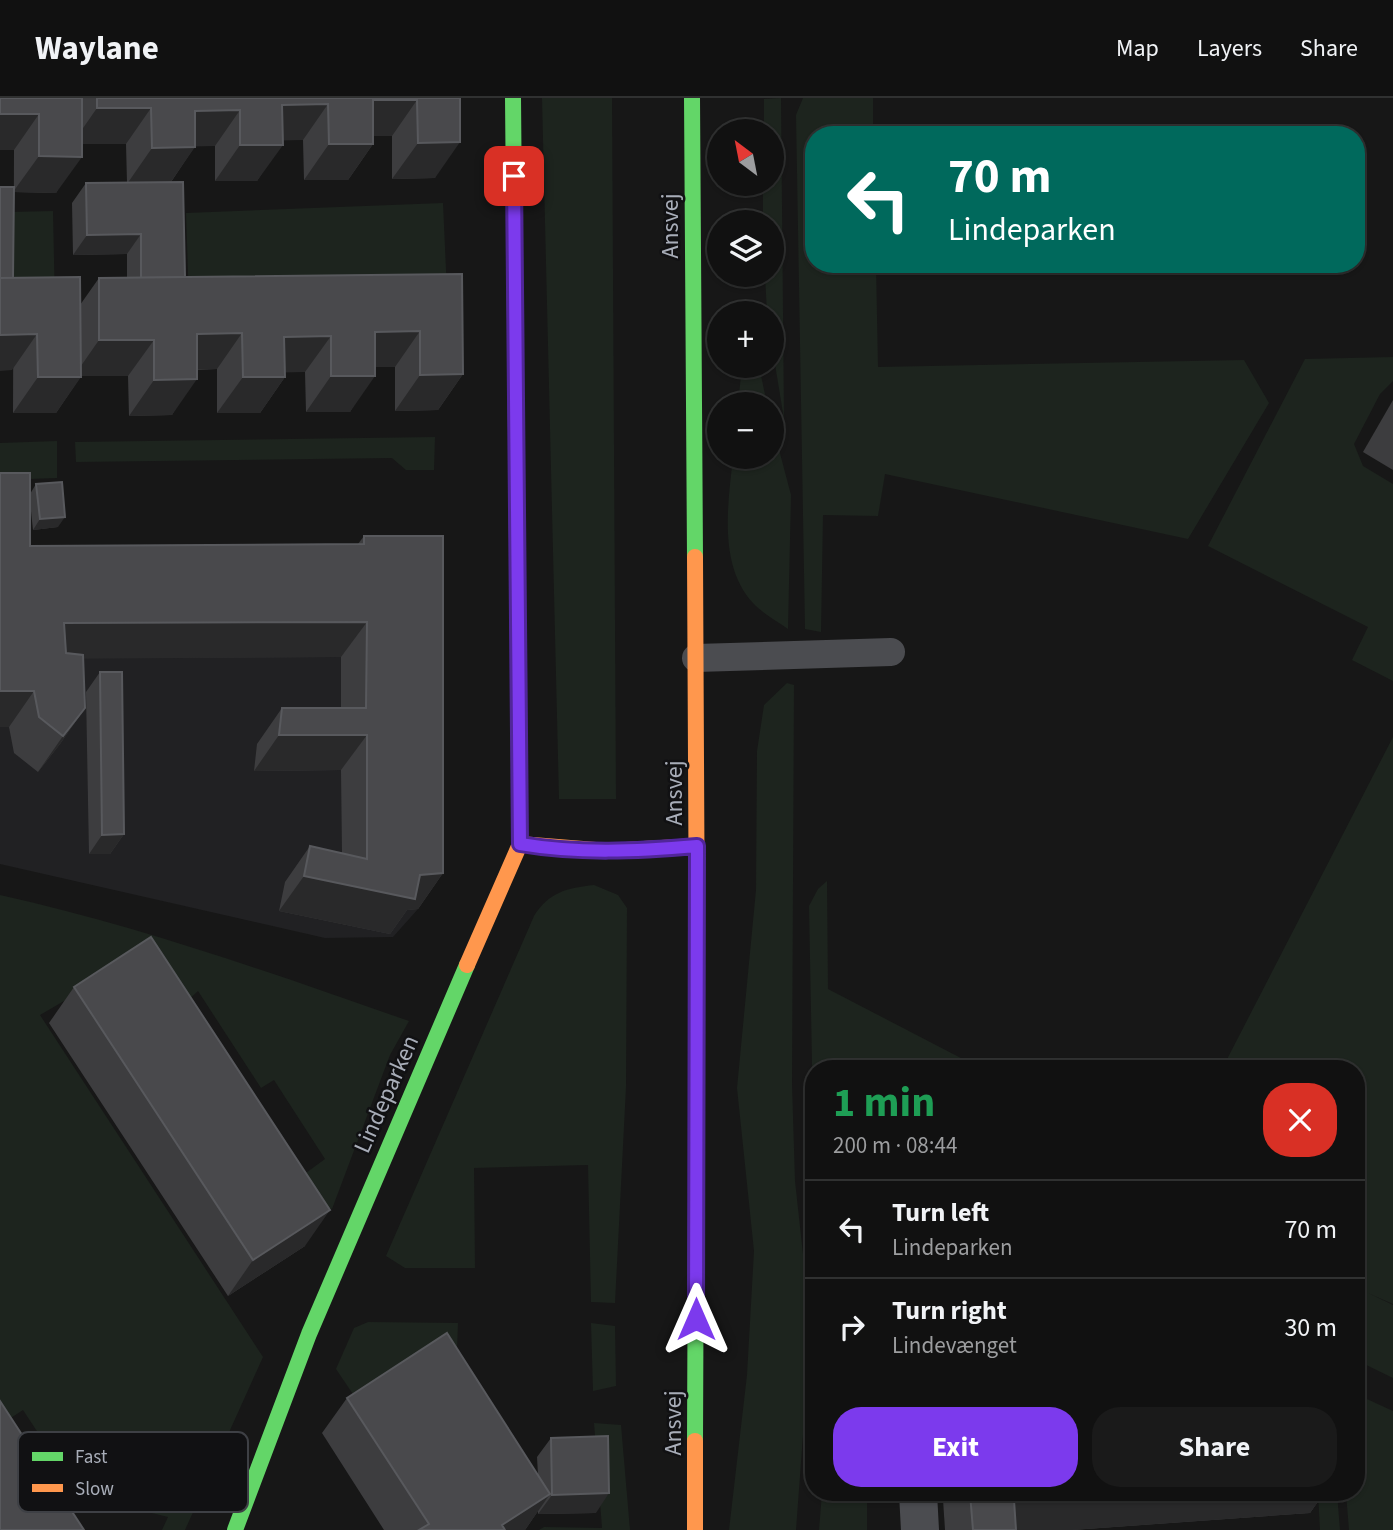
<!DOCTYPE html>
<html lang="en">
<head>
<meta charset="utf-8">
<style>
	body { margin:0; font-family:"Source Sans 3",sans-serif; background:#1a1a1a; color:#f1f3f6; height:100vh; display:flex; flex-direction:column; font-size:26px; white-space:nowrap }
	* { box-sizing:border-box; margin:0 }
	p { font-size:23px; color:#9c9d9f }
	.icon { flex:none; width:38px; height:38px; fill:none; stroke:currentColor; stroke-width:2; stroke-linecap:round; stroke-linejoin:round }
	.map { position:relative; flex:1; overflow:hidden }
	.side { position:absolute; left:805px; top:962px; width:560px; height:441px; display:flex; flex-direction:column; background:#111; border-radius:28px; box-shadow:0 2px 5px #0004,0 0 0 2px #303131 }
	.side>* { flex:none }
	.hud { position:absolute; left:805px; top:28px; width:560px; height:147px; border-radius:28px; box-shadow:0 2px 5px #0004,0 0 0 2px #303131; background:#00695c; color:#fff; overflow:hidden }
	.needle { width:46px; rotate:328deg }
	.fabs { position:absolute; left:707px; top:21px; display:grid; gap:14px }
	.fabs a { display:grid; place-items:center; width:77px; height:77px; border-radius:50%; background:#111; box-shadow:0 2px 5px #0004,0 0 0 2px #303131; font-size:35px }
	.pin { position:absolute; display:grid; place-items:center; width:60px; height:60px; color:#fff; margin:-30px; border-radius:14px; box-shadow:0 4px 10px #0006 }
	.me { position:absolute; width:77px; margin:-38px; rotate:0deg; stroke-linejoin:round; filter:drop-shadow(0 0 5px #0008) }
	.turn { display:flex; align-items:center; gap:24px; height:147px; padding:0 28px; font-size:32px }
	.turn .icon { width:91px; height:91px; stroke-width:2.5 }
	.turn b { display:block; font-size:49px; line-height:60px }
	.round { display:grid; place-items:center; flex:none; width:74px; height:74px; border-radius:28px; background:#1a1a1a }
	.summary { display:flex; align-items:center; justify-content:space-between; height:119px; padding:0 28px }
	h1 { font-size:42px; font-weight:700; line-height:52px; color:#1e9e55 }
	.action { display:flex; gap:14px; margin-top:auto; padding:14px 28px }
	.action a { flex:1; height:80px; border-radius:28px; background:#7c3aed; color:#fff; font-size:28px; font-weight:700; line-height:80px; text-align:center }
	.action a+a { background:#1a1a1a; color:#f1f3f6 }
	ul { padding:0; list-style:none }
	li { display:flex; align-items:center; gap:21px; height:98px; padding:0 28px; border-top:2px solid #303131 }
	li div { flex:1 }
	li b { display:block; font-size:26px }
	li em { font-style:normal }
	header { display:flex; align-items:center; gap:42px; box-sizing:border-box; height:98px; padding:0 35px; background:#111; border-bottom:2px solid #303131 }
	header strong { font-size:33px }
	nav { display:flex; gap:38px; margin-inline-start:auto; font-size:24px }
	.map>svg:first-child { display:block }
	.built { fill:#212123 }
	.green { fill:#1d241e }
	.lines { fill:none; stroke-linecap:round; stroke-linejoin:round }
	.lane { stroke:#4b4c50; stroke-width:28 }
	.street { stroke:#4b4c50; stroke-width:38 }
	.fast { stroke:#63d668; stroke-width:16 }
	.slow { stroke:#ff974d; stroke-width:16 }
	.wall { fill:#3d3d3f; fill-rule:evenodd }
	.shaded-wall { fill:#29292a }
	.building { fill:#49494c; stroke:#58595d; stroke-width:2 }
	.route-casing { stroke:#51269a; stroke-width:18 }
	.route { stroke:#7c3aed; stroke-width:12 }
	.labels { text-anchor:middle; stroke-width:5; stroke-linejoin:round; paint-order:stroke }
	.street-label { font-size:24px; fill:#a8adb8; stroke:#111113 }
	.key { fill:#111113; stroke:#3e4045; stroke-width:2 }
	.key-label { font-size:19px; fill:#a8adb8 }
</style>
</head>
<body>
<header>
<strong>Waylane</strong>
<nav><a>Map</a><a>Layers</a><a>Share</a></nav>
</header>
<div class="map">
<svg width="1393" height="1432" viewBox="0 0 1393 1432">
	<rect width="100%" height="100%" fill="#171717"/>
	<!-- built -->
	<polygon class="built" points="0,411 5,483 417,474 418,811 393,839 325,840 0,766"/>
	<!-- green -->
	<g class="green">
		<polygon points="542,0 612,0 616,701 559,701"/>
		<polygon points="781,0 784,321 772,248 772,215 767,215 765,177 772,177 772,124 763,124 763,86 772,86 772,33 764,33 764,1"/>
		<polygon points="803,0 873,0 873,37 814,37 814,166 876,166 878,269 1244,262 1269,305 1188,441 885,376 878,418 823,417 821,534 805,531 796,17"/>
		<polygon points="443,105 447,194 189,204 186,115"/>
		<polygon points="53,113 55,209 11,211 10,114"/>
		<polygon points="1393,259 1393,283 1380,296 1354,346 1363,368 1393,386 1393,583 1352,562 1368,529 1208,448 1305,261"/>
		<polygon points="742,268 759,268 767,306 738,306"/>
		<path d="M 772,325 L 791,397 L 788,531 C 777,523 762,515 753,505 C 718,467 728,406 733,359 L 772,359 Z"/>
		<polygon points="435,339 434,372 406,372 392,360 76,364 75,344"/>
		<polygon points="57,343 57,380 0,382 0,345"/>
		<polygon points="787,585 794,587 792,986 795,1083 811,1229 796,1432 729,1432 747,1277 754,1153 737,990 756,792 757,653 764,607"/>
		<polygon points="1393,639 1393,1206 1368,1195 1393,1207 1393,1280 1356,1262 1356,971 1222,971"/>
		<polygon points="827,783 828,891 982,971 814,971 814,1071 809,808 818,791"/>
		<path d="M 594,787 L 618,797 L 627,810 L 626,989 L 615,1205 L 591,1204 L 588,1067 L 474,1070 L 475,1170 L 405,1170 L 386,1158 L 534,818 C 549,794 567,790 594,787 Z"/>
		<path d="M 0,797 C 140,828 274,876 409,923 L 390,957 L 332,1111 L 284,1091 L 325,1061 L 274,982 L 261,990 L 198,893 L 172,917 L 136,861 L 40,917 L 263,1259 L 185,1432 L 162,1432 L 168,1419 L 79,1397 L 23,1312 L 0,1327 Z"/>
		<polygon points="368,1224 458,1225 455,1306 359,1305 336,1271 354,1230"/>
		<polygon points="591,1225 615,1228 616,1288 593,1293"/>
		<polygon points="1356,1296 1393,1313 1393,1432 1349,1432 1346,1395 1356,1395"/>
		<polygon points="594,1325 621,1327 630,1432 539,1432 544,1429 602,1430"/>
		<polygon points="822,1395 867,1395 867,1432 819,1432"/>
		<polygon points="1318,1395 1337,1395 1340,1432 1320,1432"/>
	</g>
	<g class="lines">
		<!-- lane -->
		<polyline class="lane" points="696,560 891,554"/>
		<!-- street -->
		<polyline class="street" points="918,1395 920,1432"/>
		<!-- fast -->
		<g class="fast">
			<polyline points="513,0 517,442"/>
			<polyline points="692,0 695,459"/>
			<polyline points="695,1343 697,863"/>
			<polyline points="235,1432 309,1236 467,867"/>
		</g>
		<!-- slow -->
		<g class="slow">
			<polyline points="517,442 520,746"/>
			<polyline points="695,459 697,863"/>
			<polyline points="467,867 520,746 608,753 697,748"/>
			<polyline points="695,1432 695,1343"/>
		</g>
	</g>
	<!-- wall -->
	<g class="wall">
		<path d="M 0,0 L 460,0 L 435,80 L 392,81 L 392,38 L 373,38 L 373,46 L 348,82 L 304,82 L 303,42 L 283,42 L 257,83 L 215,83 L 215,48 L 195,48 L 171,84 L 185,179 L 462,176 L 463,276 L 438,312 L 395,313 L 395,269 L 375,269 L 350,314 L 306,314 L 305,274 L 285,274 L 285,279 L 260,315 L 217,315 L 217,271 L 197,272 L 172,317 L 129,318 L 128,278 L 81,278 L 56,315 L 13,315 L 14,52 ZM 82,46 L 126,46 L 127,85 L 86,85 L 72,105 L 73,157 L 127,156 L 127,180 L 99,180 L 80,207 L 13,180 L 14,94 L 56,95 Z"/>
		<polygon points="1393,302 1393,372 1363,354"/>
		<polygon points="36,386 58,429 33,432 30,404 30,448 358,446 364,438 443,775 418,811 407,812 390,836 279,813 285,784 310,748 342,755 341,672 254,673 257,646 282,610 341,610 341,559 83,560 85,610 60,646 38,674 14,655 9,629 30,396"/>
		<polygon points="100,574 124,736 110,756 89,756 86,594"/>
		<polygon points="74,889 305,1148 228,1198 49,925"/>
		<polygon points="347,1300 538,1377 537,1359 551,1340 596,1415 538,1416 538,1413 525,1432 384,1432 322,1335"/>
		<polygon points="948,1395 1324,1395 1310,1415 1072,1432 945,1432 943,1401"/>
	</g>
	<!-- shaded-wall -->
	<g class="shaded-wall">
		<polygon points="373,2 417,2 392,38 348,38"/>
		<polygon points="328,6 303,42 257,43 282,7"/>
		<polygon points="97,10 151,10 126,46 72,46"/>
		<polygon points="240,12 215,48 169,49 195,13"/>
		<polygon points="0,16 39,16 14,52 0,52"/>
		<polygon points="460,44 435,80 392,81 418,45"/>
		<polygon points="329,46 373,46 348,82 304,82"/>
		<polygon points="240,47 283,47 257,83 215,83"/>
		<polygon points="195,49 170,85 127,86 152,50"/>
		<polygon points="39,58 82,59 56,95 13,94"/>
		<polygon points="141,136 127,156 73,157 87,137"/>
		<polygon points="420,233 395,269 350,269 375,234"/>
		<polygon points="242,235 217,271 172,272 197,236"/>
		<polygon points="37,236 12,272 0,273 0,237"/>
		<polygon points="331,238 305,274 259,275 284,239"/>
		<polygon points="99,242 154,242 128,278 74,278"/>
		<polygon points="463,276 438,312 395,313 420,277"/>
		<polygon points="331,278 375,278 350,314 306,314"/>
		<polygon points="38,279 81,279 56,315 13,315"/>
		<polygon points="243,279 285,279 260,315 217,315"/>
		<polygon points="197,281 172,317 129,318 154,282"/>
		<polygon points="65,419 58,429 33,432 40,421"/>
		<polygon points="367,524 341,559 39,561 64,525"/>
		<polygon points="0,593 34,593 9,629 0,629"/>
		<polygon points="85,610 60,646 38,674 63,638"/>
		<polygon points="279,637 367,637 341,672 254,673"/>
		<polygon points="124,736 110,756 89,756 102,737"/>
		<polygon points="443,775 418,811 407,812 390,836 279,813 304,778 420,777"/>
		<polygon points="330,1112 305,1148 228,1198 253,1162"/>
		<polygon points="609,1395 596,1415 538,1416 552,1397"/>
		<polygon points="1115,1395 1324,1395 1310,1415 1072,1432 993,1432 1014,1402"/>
		<polygon points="550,1396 525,1432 498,1432 502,1427"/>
	</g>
	<!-- building -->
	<g class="building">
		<polygon points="0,0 82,0 82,59 39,58 39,16 0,16"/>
		<polygon points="97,0 460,0 460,44 418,45 417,2 373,2 373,46 329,46 328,6 282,7 283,47 240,47 240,12 195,13 195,49 152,50 151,10 97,10"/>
		<polygon points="183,84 185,179 141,180 141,136 87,137 86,85"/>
		<polygon points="0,89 14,89 13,180 0,180"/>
		<polygon points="462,176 463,276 420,277 420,233 375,234 375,278 331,278 331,238 284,239 285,279 243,279 242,235 197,236 197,281 154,282 154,242 99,242 99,180"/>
		<polygon points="80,179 81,279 38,279 37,236 0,237 0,180"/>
		<polygon points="0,375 30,375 30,448 364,446 364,438 443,438 443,775 420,777 415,801 304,778 310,748 367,761 367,637 279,637 282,610 366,610 367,524 64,525 66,555 83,557 85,610 63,638 39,619 34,593 0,593"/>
		<polygon points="62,384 65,419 40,421 36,386"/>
		<polygon points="100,574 122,574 124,736 102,737"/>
		<polygon points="151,839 330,1112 253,1162 74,889"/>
		<polygon points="447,1235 550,1396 502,1427 505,1432 419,1432 429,1426 347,1300"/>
		<polygon points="0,1303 84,1432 0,1432"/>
		<polygon points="608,1338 609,1395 552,1397 551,1340"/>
		<polygon points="970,1395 1115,1395 1014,1402 1016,1432 973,1432"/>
	</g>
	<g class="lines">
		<defs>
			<path id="route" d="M 514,78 L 520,746 C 579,756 638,753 697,748 L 696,1221"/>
		</defs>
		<!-- route casing -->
		<use href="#route" class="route-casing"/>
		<!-- route -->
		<use href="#route" class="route"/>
	</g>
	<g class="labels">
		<!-- street labels -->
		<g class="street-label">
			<text transform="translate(670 128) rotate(-90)" y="8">Ansvej</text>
			<text transform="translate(674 695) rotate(-90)" y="8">Ansvej</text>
			<text transform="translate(386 996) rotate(-66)" y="8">Lindeparken</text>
			<text transform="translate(673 1325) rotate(-90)" y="8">Ansvej</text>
		</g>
	</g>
	<!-- legend -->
	<rect x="18" y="1334" width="230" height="80" rx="10" class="key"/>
	<rect x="32" y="1354" width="31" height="9" fill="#63d668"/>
	<rect x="32" y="1386" width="31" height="8" fill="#ff974d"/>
	<g class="key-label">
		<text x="75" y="1365">Fast</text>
		<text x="75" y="1397">Slow</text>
	</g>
</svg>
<div class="fabs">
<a><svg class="needle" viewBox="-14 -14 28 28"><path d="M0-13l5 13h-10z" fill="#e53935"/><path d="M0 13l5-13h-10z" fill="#9c9d9f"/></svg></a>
<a><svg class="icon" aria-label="layers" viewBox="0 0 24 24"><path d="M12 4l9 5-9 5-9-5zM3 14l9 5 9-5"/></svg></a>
<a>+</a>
<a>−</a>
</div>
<div class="pin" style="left:514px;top:78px;background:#d93025"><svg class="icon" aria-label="arrive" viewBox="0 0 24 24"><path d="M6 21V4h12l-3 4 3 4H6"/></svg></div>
<svg class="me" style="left:696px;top:1221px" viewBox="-20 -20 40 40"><path d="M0-17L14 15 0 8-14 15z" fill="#7c3aed" stroke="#fff" stroke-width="4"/></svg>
<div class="hud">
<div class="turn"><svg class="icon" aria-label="left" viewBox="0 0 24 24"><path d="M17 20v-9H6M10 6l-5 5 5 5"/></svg><div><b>70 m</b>Lindeparken</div></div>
</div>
<section class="side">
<div class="summary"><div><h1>1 min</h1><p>200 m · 08:44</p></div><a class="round" style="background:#d93025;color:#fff"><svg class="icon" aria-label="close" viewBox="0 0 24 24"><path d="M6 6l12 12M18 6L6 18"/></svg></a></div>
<ul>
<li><svg class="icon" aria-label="left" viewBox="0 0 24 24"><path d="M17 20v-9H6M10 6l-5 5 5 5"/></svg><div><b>Turn left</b><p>Lindeparken</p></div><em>70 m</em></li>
<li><svg class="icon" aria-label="right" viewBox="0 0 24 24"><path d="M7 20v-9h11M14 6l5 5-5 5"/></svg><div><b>Turn right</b><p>Lindevænget</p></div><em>30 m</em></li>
</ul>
<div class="action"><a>Exit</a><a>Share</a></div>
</section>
</div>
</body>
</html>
